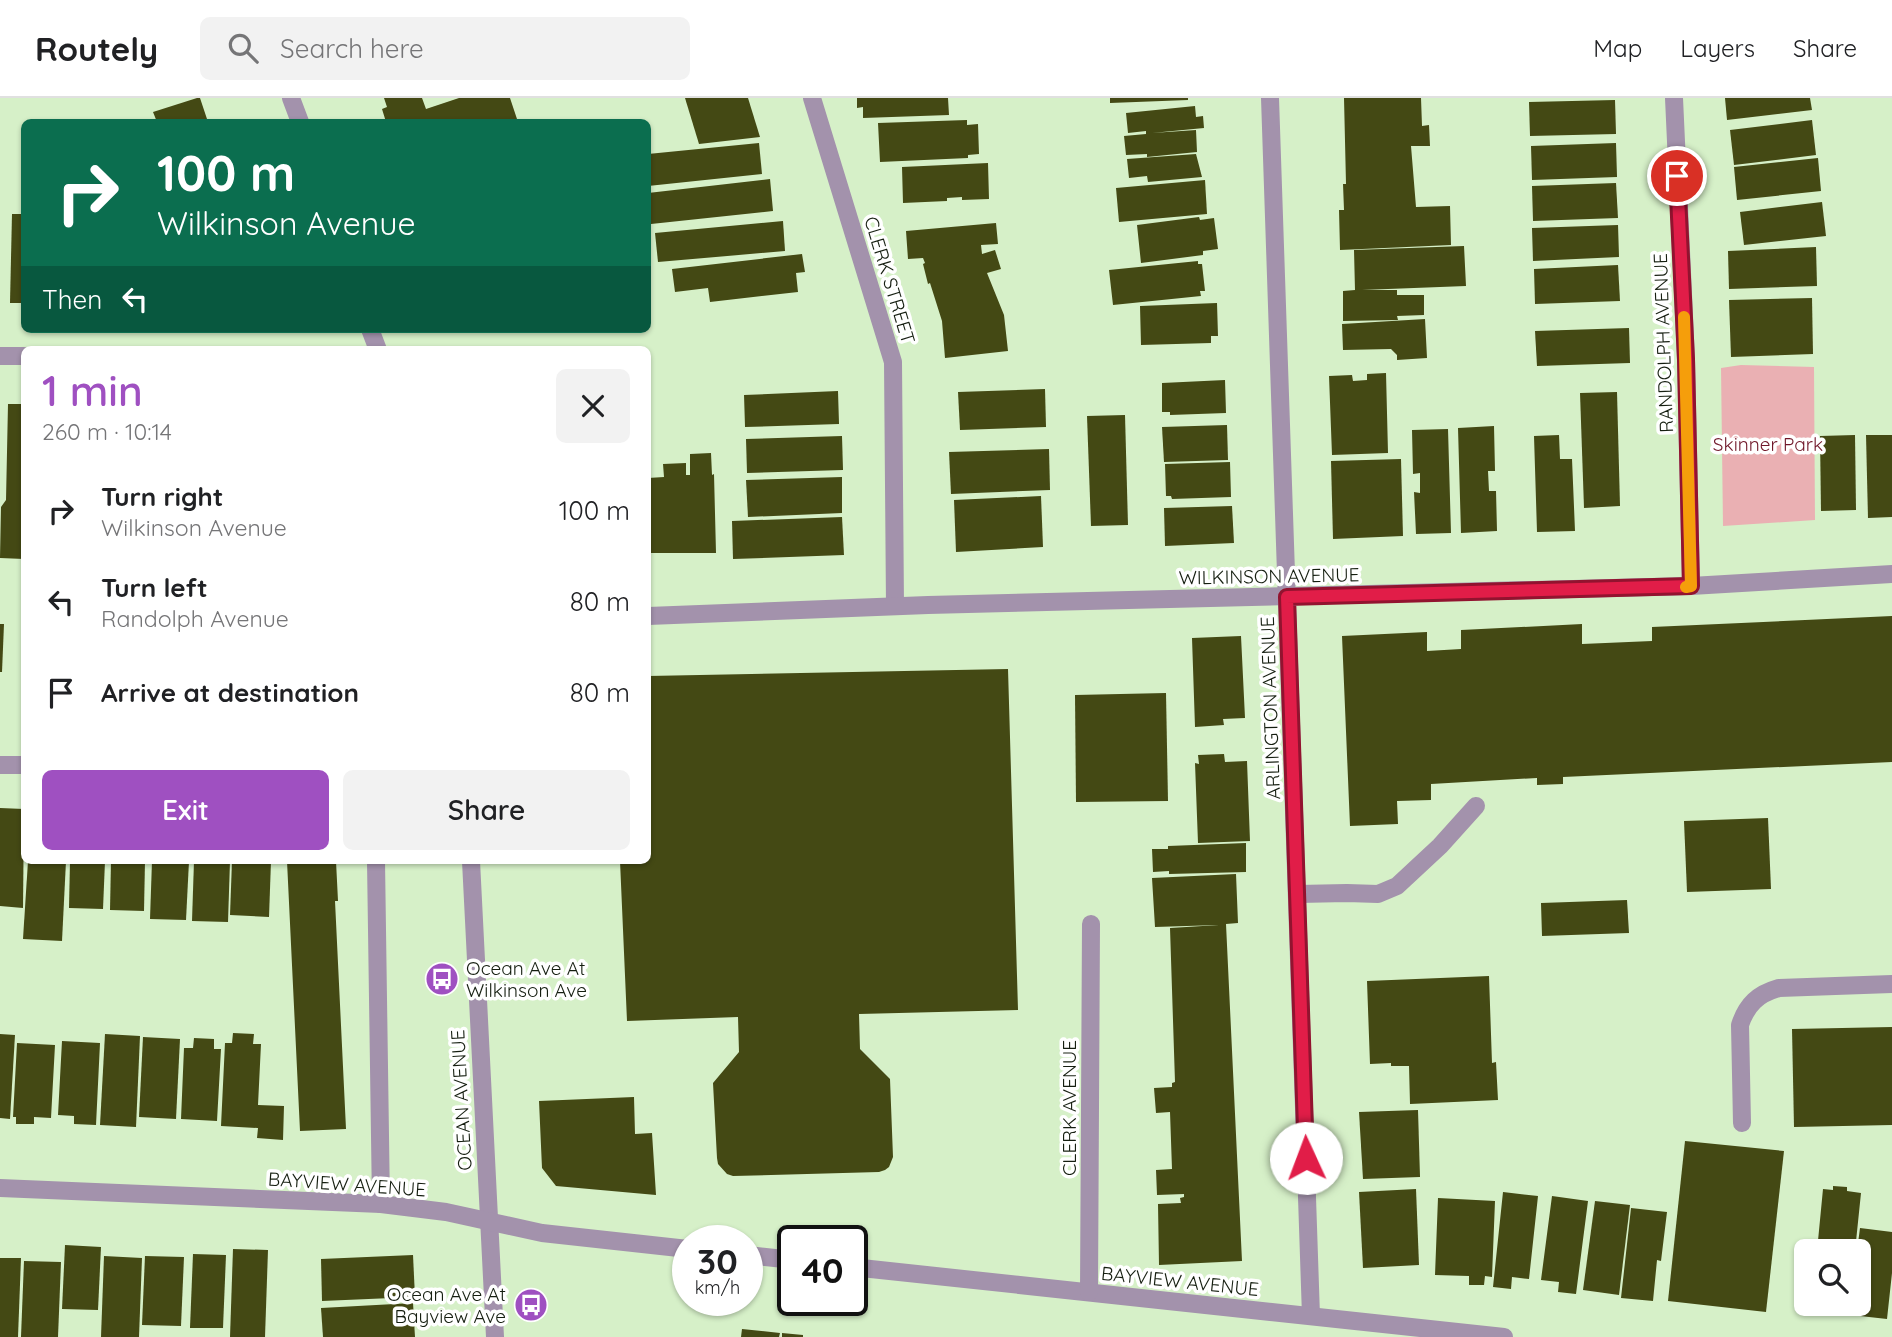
<!DOCTYPE html>
<html lang="en">
<head>
<meta charset="utf-8">
<style>
	body { margin:0; font-family:Quicksand,sans-serif; background:#f2f2f2; color:#202124; height:100vh; display:flex; flex-direction:column; font-size:26px; white-space:nowrap }
	* { box-sizing:border-box; margin:0 }
	p { font-size:23px; color:#757577 }
	.icon { flex:none; width:38px; height:38px; fill:none; stroke:currentColor; stroke-width:2; stroke-linecap:round; stroke-linejoin:round }
	.map { position:relative; flex:1; overflow:hidden }
	.drawer { position:absolute; left:21px; top:248px; width:630px; height:518px; display:flex; flex-direction:column; background:#fff; border-radius:10px; box-shadow:0 2px 5px #0004 }
	.drawer>* { flex:none }
	.top-card { position:absolute; left:21px; top:21px; width:630px; height:214px; border-radius:10px; box-shadow:0 2px 5px #0004; background:#0b6e4f; color:#fff; overflow:hidden }
	.fabs { position:absolute; left:1794px; top:1141px; display:grid; gap:14px }
	.fabs a { display:grid; place-items:center; width:77px; height:77px; border-radius:10px; background:#fff; box-shadow:0 2px 5px #0004; font-size:35px }
	.speed { position:absolute; left:672px; top:1127px; display:flex; gap:14px; font-size:35px; font-weight:700; text-align:center }
	.speed>* { display:grid; place-content:center; width:91px; height:91px; border-radius:50%; background:#fff; box-shadow:0 2px 5px #0004; line-height:1 }
	.speed small { font-size:18px; font-weight:400 }
	.speed .limit { border:4px solid #111; border-radius:10px; background:#fff; color:#111 }
	.pin { position:absolute; display:grid; place-items:center; width:60px; height:60px; color:#fff; margin:-30px; border:4px solid #fff; border-radius:50%; box-shadow:0 2px 7px #0007 }
	.me { position:absolute; width:77px; margin:-38px; rotate:358deg; stroke-linejoin:round; filter:drop-shadow(0 0 5px #0008) }
	.turn { display:flex; align-items:center; gap:24px; height:147px; padding:0 21px; font-size:32px }
	.turn .icon { width:91px; height:91px; stroke-width:2.5 }
	.turn b { display:block; font-size:49px; line-height:60px }
	.then { display:flex; align-items:center; height:66px; padding:0 21px; background:#0003; gap:14px; font-size:26px }
	.round { display:grid; place-items:center; flex:none; width:74px; height:74px; border-radius:10px; background:#f2f2f2 }
	.summary { display:flex; align-items:center; justify-content:space-between; height:119px; padding:0 21px }
	h1 { font-size:42px; font-weight:600; line-height:52px; color:#9f50c1 }
	.primary-button { display:flex; gap:14px; margin-top:auto; padding:14px 21px }
	.primary-button a { flex:1; height:80px; border-radius:10px; background:#9f50c1; color:#fff; font-size:28px; font-weight:600; line-height:80px; text-align:center }
	.primary-button a+a { background:#f2f2f2; color:#202124 }
	ul { padding:0; list-style:none }
	li { display:flex; align-items:center; gap:21px; height:91px; padding:0 21px }
	li div { flex:1 }
	li b { display:block; font-size:26px }
	li em { font-style:normal }
	header { display:flex; align-items:center; gap:42px; box-sizing:border-box; height:98px; padding:0 35px; background:#fff; border-bottom:2px solid #e0e0e0 }
	header strong { font-size:33px }
	nav { display:flex; gap:38px; margin-inline-start:auto; font-size:24px }
	.search { width:490px; height:63px; background:#f2f2f2; display:flex; align-items:center; gap:18px; box-sizing:border-box; padding:0 24px; border-radius:10px; color:#757577; font-size:26px }
	.map>svg:first-child { display:block }
	.green { fill:#eab0b3 }
	.building { fill:#444914 }
	.lines { fill:none; stroke-linecap:round; stroke-linejoin:round }
	.minor { stroke:#a392ac; stroke-width:18 }
	.route-casing { stroke:#92132f; stroke-width:18 }
	.route { stroke:#e11d48; stroke-width:12 }
	.slow { stroke:#f59e0b; stroke-width:12 }
	.labels { text-anchor:middle; stroke-width:7; stroke-linejoin:round; paint-order:stroke }
	.street-label { font-size:19px; fill:#151e10; stroke:#fff }
	.park-label { font-size:19px; fill:#701729; stroke:#fff }
	.poi-label { font-size:19px; fill:#151e10; stroke:#fff; text-anchor:start }
</style>
</head>
<body>
<header>
<strong>Routely</strong>
<div class="search"><svg class="icon" aria-label="search" viewBox="0 0 24 24"><circle cx="10" cy="10" r="6"/><path d="M15 15l6 6"/></svg>Search here</div>
<nav><a>Map</a><a>Layers</a><a>Share</a></nav>
</header>
<div class="map">
<svg width="1892" height="1239" viewBox="0 0 1892 1239">
	<rect width="100%" height="100%" fill="#d6f0c8"/>
	<!-- green -->
	<polygon class="green" points="1741,267 1814,269 1815,422 1723,428 1721,270"/>
	<!-- building -->
	<g class="building">
		<polygon points="197,0 200,0 208,24 157,24 153,14"/>
		<polygon points="384,0 422,0 426,11 459,0 510,0 518,24 386,24 382,11 387,9"/>
		<polygon points="685,0 748,0 760,39 699,46"/>
		<polygon points="857,0 948,0 949,17 863,20 863,9 857,10"/>
		<polygon points="1110,0 1188,0 1188,2 1110,5"/>
		<polygon points="1344,0 1421,0 1422,28 1429,27 1430,48 1411,48 1416,109 1450,108 1451,147 1340,152 1339,112 1344,112 1343,86 1346,86"/>
		<polygon points="1725,0 1810,0 1812,12 1727,22"/>
		<polygon points="1615,2 1616,36 1530,38 1529,4"/>
		<polygon points="1195,8 1196,19 1203,18 1204,30 1152,35 1196,32 1197,54 1147,59 1147,56 1126,57 1124,38 1146,36 1146,33 1128,35 1126,15"/>
		<polygon points="967,22 967,27 978,26 979,56 968,57 968,60 880,64 878,25"/>
		<polygon points="1812,22 1816,57 1734,67 1730,32"/>
		<polygon points="759,45 762,76 648,88 648,56"/>
		<polygon points="1616,45 1617,79 1532,82 1531,48"/>
		<polygon points="1196,56 1202,79 1148,84 1147,78 1129,80 1127,61"/>
		<polygon points="1818,60 1821,93 1737,102 1734,69"/>
		<polygon points="988,65 989,101 962,102 962,99 947,100 947,103 903,105 902,69"/>
		<polygon points="770,81 773,113 651,126 648,95"/>
		<polygon points="1205,82 1207,116 1119,124 1116,90"/>
		<polygon points="1616,85 1618,120 1533,123 1532,88"/>
		<polygon points="1822,104 1826,138 1744,147 1740,114"/>
		<polygon points="12,116 24,116 24,205 10,205"/>
		<polygon points="1199,119 1200,122 1214,120 1218,151 1203,153 1203,157 1141,165 1137,127"/>
		<polygon points="783,123 785,153 658,164 655,135"/>
		<polygon points="996,125 998,146 981,147 982,156 995,152 1001,171 987,175 1004,217 1008,253 945,260 942,223 930,185 928,186 923,166 925,165 923,160 908,161 906,133"/>
		<polygon points="1618,127 1619,159 1533,163 1532,130"/>
		<polygon points="1464,148 1466,188 1362,192 1397,192 1397,197 1424,197 1424,217 1397,218 1398,222 1343,223 1343,193 1355,192 1354,152"/>
		<polygon points="1816,149 1817,188 1729,191 1728,153"/>
		<polygon points="802,156 805,174 796,175 798,194 710,204 708,190 675,194 672,171"/>
		<polygon points="1198,163 1198,166 1202,166 1205,193 1200,193 1201,198 1113,207 1109,172"/>
		<polygon points="1618,167 1620,203 1535,206 1534,171"/>
		<polygon points="1812,200 1813,256 1731,259 1729,202"/>
		<polygon points="1217,205 1218,238 1211,238 1211,245 1141,247 1140,208"/>
		<polygon points="1425,221 1427,260 1397,262 1397,257 1391,251 1343,252 1342,226"/>
		<polygon points="1629,230 1630,265 1537,268 1535,233"/>
		<polygon points="1386,275 1388,355 1332,357 1329,278 1352,277 1353,283 1367,282 1367,276"/>
		<polygon points="1225,282 1226,315 1170,317 1170,314 1162,314 1162,285"/>
		<polygon points="1045,291 1046,329 960,332 958,294"/>
		<polygon points="838,293 839,326 745,329 744,297"/>
		<polygon points="1617,294 1620,408 1584,410 1580,295"/>
		<polygon points="8,306 24,306 24,461 0,460 1,409 6,402"/>
		<polygon points="1125,317 1128,427 1091,428 1087,318"/>
		<polygon points="1227,327 1228,362 1164,364 1162,329"/>
		<polygon points="1494,328 1495,373 1488,373 1489,393 1496,393 1497,433 1461,435 1458,330"/>
		<polygon points="1448,331 1451,435 1416,436 1414,394 1420,395 1420,375 1413,376 1412,332"/>
		<polygon points="1559,337 1560,361 1572,361 1575,433 1537,434 1534,338"/>
		<polygon points="1855,337 1856,412 1821,413 1820,338"/>
		<polygon points="1866,337 1892,337 1892,419 1868,420"/>
		<polygon points="842,338 843,372 747,375 746,341"/>
		<polygon points="1049,351 1050,392 951,396 949,354"/>
		<polygon points="711,355 712,377 714,376 716,455 648,455 648,380 664,379 663,366 686,365 686,377 690,377 690,356"/>
		<polygon points="1401,361 1403,438 1333,441 1331,363"/>
		<polygon points="1230,364 1231,399 1172,401 1171,398 1166,398 1165,366"/>
		<polygon points="842,379 842,415 748,419 746,382"/>
		<polygon points="1041,398 1043,449 956,454 954,402"/>
		<polygon points="1232,408 1234,445 1165,448 1164,410"/>
		<polygon points="842,419 844,457 733,461 732,423"/>
		<polygon points="1892,518 1892,664 1563,679 1563,686 1537,687 1537,680 1431,686 1431,702 1397,703 1398,726 1350,728 1342,538 1427,534 1427,553 1461,551 1461,532 1582,526 1582,546 1652,543 1652,529"/>
		<polygon points="0,526 4,526 2,574 0,574"/>
		<polygon points="1241,538 1245,620 1223,621 1224,627 1195,629 1192,540"/>
		<polygon points="1008,571 1018,912 859,916 860,951 890,981 893,1059 889,1069 885,1072 879,1074 733,1078 727,1076 718,1066 717,1060 713,985 739,954 738,919 627,923 620,763 648,763 648,578"/>
		<polygon points="1166,595 1168,703 1076,704 1075,597"/>
		<polygon points="1224,656 1225,664 1247,663 1250,743 1198,745 1195,665 1199,666 1198,657"/>
		<polygon points="0,710 24,711 23,810 0,808"/>
		<polygon points="1768,720 1771,791 1687,794 1684,723"/>
		<polygon points="1246,745 1246,774 1169,776 1169,773 1153,774 1152,751 1168,751 1168,748"/>
		<polygon points="28,763 66,763 62,843 23,841"/>
		<polygon points="70,763 105,763 103,811 69,810"/>
		<polygon points="111,763 145,763 144,813 110,812"/>
		<polygon points="152,763 189,763 186,822 150,821"/>
		<polygon points="194,763 230,763 228,824 192,823"/>
		<polygon points="232,763 271,763 269,819 230,817"/>
		<polygon points="287,763 336,763 338,803 335,803 346,1031 300,1033"/>
		<polygon points="1236,776 1238,825 1226,826 1242,1163 1159,1167 1158,1106 1181,1105 1180,1100 1184,1099 1184,1096 1157,1097 1156,1072 1172,1071 1170,1014 1156,1015 1154,990 1172,989 1172,985 1175,984 1170,830 1219,827 1155,829 1152,780"/>
		<polygon points="1627,802 1629,835 1542,838 1541,805"/>
		<polygon points="1489,878 1492,965 1496,964 1498,1002 1410,1006 1409,968 1391,968 1391,965 1370,966 1367,883"/>
		<polygon points="1892,929 1892,1027 1794,1029 1792,931"/>
		<polygon points="233,935 254,936 253,946 261,946 258,1007 284,1008 283,1042 257,1040 258,1030 221,1028 225,945 232,945"/>
		<polygon points="0,936 15,937 10,1021 0,1020"/>
		<polygon points="105,936 140,938 136,1029 100,1027"/>
		<polygon points="143,939 180,941 176,1021 139,1019"/>
		<polygon points="194,940 214,941 214,951 221,951 217,1023 181,1021 184,950 193,950"/>
		<polygon points="62,943 100,945 96,1027 74,1026 74,1018 58,1017"/>
		<polygon points="17,945 55,947 51,1020 34,1019 34,1026 16,1026 16,1019 13,1019"/>
		<polygon points="634,999 635,1036 652,1035 656,1097 556,1088 542,1070 539,1003"/>
		<polygon points="1418,1012 1420,1079 1363,1081 1359,1014"/>
		<polygon points="1685,1043 1784,1053 1766,1214 1668,1203"/>
		<polygon points="1833,1088 1847,1089 1847,1093 1861,1095 1855,1153 1817,1153 1823,1091 1833,1092"/>
		<polygon points="1416,1091 1419,1167 1363,1170 1359,1094"/>
		<polygon points="1503,1094 1538,1098 1529,1181 1512,1179 1511,1191 1493,1189"/>
		<polygon points="1552,1098 1588,1103 1576,1196 1558,1194 1559,1184 1541,1182"/>
		<polygon points="1438,1100 1495,1103 1492,1179 1485,1178 1484,1187 1469,1187 1469,1178 1435,1177"/>
		<polygon points="1595,1103 1630,1107 1619,1197 1583,1192"/>
		<polygon points="1631,1110 1667,1114 1661,1163 1657,1162 1653,1203 1621,1200"/>
		<polygon points="1860,1130 1892,1134 1892,1175 1887,1221 1851,1217 1852,1206 1858,1206 1857,1153"/>
		<polygon points="65,1147 101,1149 98,1212 62,1211"/>
		<polygon points="233,1151 268,1152 265,1239 230,1239"/>
		<polygon points="193,1156 226,1157 223,1230 190,1230"/>
		<polygon points="413,1157 415,1199 322,1203 321,1161"/>
		<polygon points="104,1158 142,1160 139,1239 101,1239"/>
		<polygon points="145,1158 184,1159 181,1228 142,1227"/>
		<polygon points="0,1160 21,1160 18,1239 0,1239"/>
		<polygon points="24,1163 61,1164 58,1239 21,1239"/>
		<polygon points="413,1205 415,1239 323,1239 321,1210"/>
		<polygon points="1817,1206 1844,1206 1843,1213 1826,1212 1826,1209"/>
		<polygon points="742,1231 780,1235 779,1239 741,1239"/>
		<polygon points="782,1235 803,1237 803,1239 782,1239"/>
	</g>
	<g class="lines">
		<!-- minor -->
		<g class="minor">
			<polyline points="291,0 300,24"/>
			<polyline points="812,0 893,264 895,508"/>
			<polyline points="1270,0 1311,1218"/>
			<polyline points="1674,0 1686,262 1691,488"/>
			<polyline points="370,231 378,252"/>
			<polyline points="0,258 24,258"/>
			<polyline points="648,518 928,507 1691,488 1892,476"/>
			<polyline points="0,667 24,667"/>
			<polyline points="376,763 381,1106"/>
			<polyline points="471,763 495,1239"/>
			<polyline points="1298,796 1347,795 1378,796 1397,788 1440,748 1476,708"/>
			<path d="M 1742,1025 L 1740,927 C 1747,906 1758,896 1779,890 L 1892,886"/>
			<polyline points="0,1090 381,1106 446,1114 542,1135 688,1151"/>
			<polyline points="747,1157 793,1162"/>
			<polyline points="852,1169 1504,1239"/>
			<polyline points="1089,1194 1091,826"/>
		</g>
	</g>
	<g class="lines">
		<defs>
			<polyline id="route" points="1306,1060 1287,499 1691,488 1686,261 1677,78"/>
		</defs>
		<!-- route casing -->
		<use href="#route" class="route-casing"/>
		<!-- route -->
		<use href="#route" class="route"/>
		<!-- slow -->
		<polyline class="slow" points="1684,219 1691,488 1686,489"/>
	</g>
	<!-- icons -->
	<defs>
		<symbol id="bus-disc" viewBox="-11 -11 22 22"><circle r="9.5" fill="#9f50c1" stroke="#fff"/><path d="M-5-6H5V4H4V6H2V4H-2V6H-4V4H-5ZM-3.5-4V0h7V-4ZM-3.5 1.2v1.5H-2V1.2ZM2 1.2v1.5H3.5V1.2Z" fill="#fff"/></symbol>
	</defs>
	<g fill-rule="evenodd">
		<use href="#bus-disc" x="423" y="862" width="38" height="38"/>
		<use href="#bus-disc" x="512" y="1188" width="38" height="38"/>
	</g>
	<g class="labels">
		<!-- street labels -->
		<g class="street-label">
			<text transform="translate(890 182) rotate(73)" y="7">CLERK STREET</text>
			<text transform="translate(1663 245) rotate(-92)" y="7">RANDOLPH AVENUE</text>
			<text transform="translate(1269 478) rotate(-1)" y="7">WILKINSON AVENUE</text>
			<text transform="translate(1270 610) rotate(-92)" y="7">ARLINGTON AVENUE</text>
			<text transform="translate(461 1002) rotate(-93)" y="7">OCEAN AVENUE</text>
			<text transform="translate(1069 1010) rotate(-90)" y="7">CLERK AVENUE</text>
			<text transform="translate(347 1086) rotate(4)" y="7">BAYVIEW AVENUE</text>
			<text transform="translate(1180 1183) rotate(6)" y="7">BAYVIEW AVENUE</text>
		</g>
		<!-- park labels -->
		<g class="park-label">
			<text x="1768" y="353">Skinner Park</text>
		</g>
		<!-- poi labels -->
		<g class="poi-label">
			<text x="466" y="877">Ocean Ave At<tspan x="466" dy="22">Wilkinson Ave</tspan></text>
			<text x="506" y="1203" text-anchor="end">Ocean Ave At<tspan x="506" dy="22">Bayview Ave</tspan></text>
		</g>
	</g>
</svg>
<div class="fabs">
<a><svg class="icon" aria-label="search" viewBox="0 0 24 24"><circle cx="10" cy="10" r="6"/><path d="M15 15l6 6"/></svg></a>
</div>
<div class="speed"><div>30<small>km/h</small></div><div class="limit">40</div></div>
<div class="pin" style="left:1677px;top:78px;background:#d93025"><svg class="icon" aria-label="arrive" viewBox="0 0 24 24"><path d="M6 21V4h12l-3 4 3 4H6"/></svg></div>
<svg class="me" style="left:1306px;top:1060px" viewBox="-20 -20 40 40"><circle r="19" fill="#fff"/><path d="M0-13L10 11 0 6-10 11z" fill="#e11d48"/></svg>
<div class="top-card">
<div class="turn"><svg class="icon" aria-label="right" viewBox="0 0 24 24"><path d="M7 20v-9h11M14 6l5 5-5 5"/></svg><div><b>100 m</b>Wilkinson Avenue</div></div>
<div class="then">Then<svg class="icon" aria-label="left" viewBox="0 0 24 24"><path d="M17 20v-9H6M10 6l-5 5 5 5"/></svg></div>
</div>
<section class="drawer">
<div class="summary"><div><h1>1 min</h1><p>260 m · 10:14</p></div><a class="round"><svg class="icon" aria-label="close" viewBox="0 0 24 24"><path d="M6 6l12 12M18 6L6 18"/></svg></a></div>
<ul>
<li><svg class="icon" aria-label="right" viewBox="0 0 24 24"><path d="M7 20v-9h11M14 6l5 5-5 5"/></svg><div><b>Turn right</b><p>Wilkinson Avenue</p></div><em>100 m</em></li>
<li><svg class="icon" aria-label="left" viewBox="0 0 24 24"><path d="M17 20v-9H6M10 6l-5 5 5 5"/></svg><div><b>Turn left</b><p>Randolph Avenue</p></div><em>80 m</em></li>
<li><svg class="icon" aria-label="arrive" viewBox="0 0 24 24"><path d="M6 21V4h12l-3 4 3 4H6"/></svg><div><b>Arrive at destination</b></div><em>80 m</em></li>
</ul>
<div class="primary-button"><a>Exit</a><a>Share</a></div>
</section>
</div>
</body>
</html>
